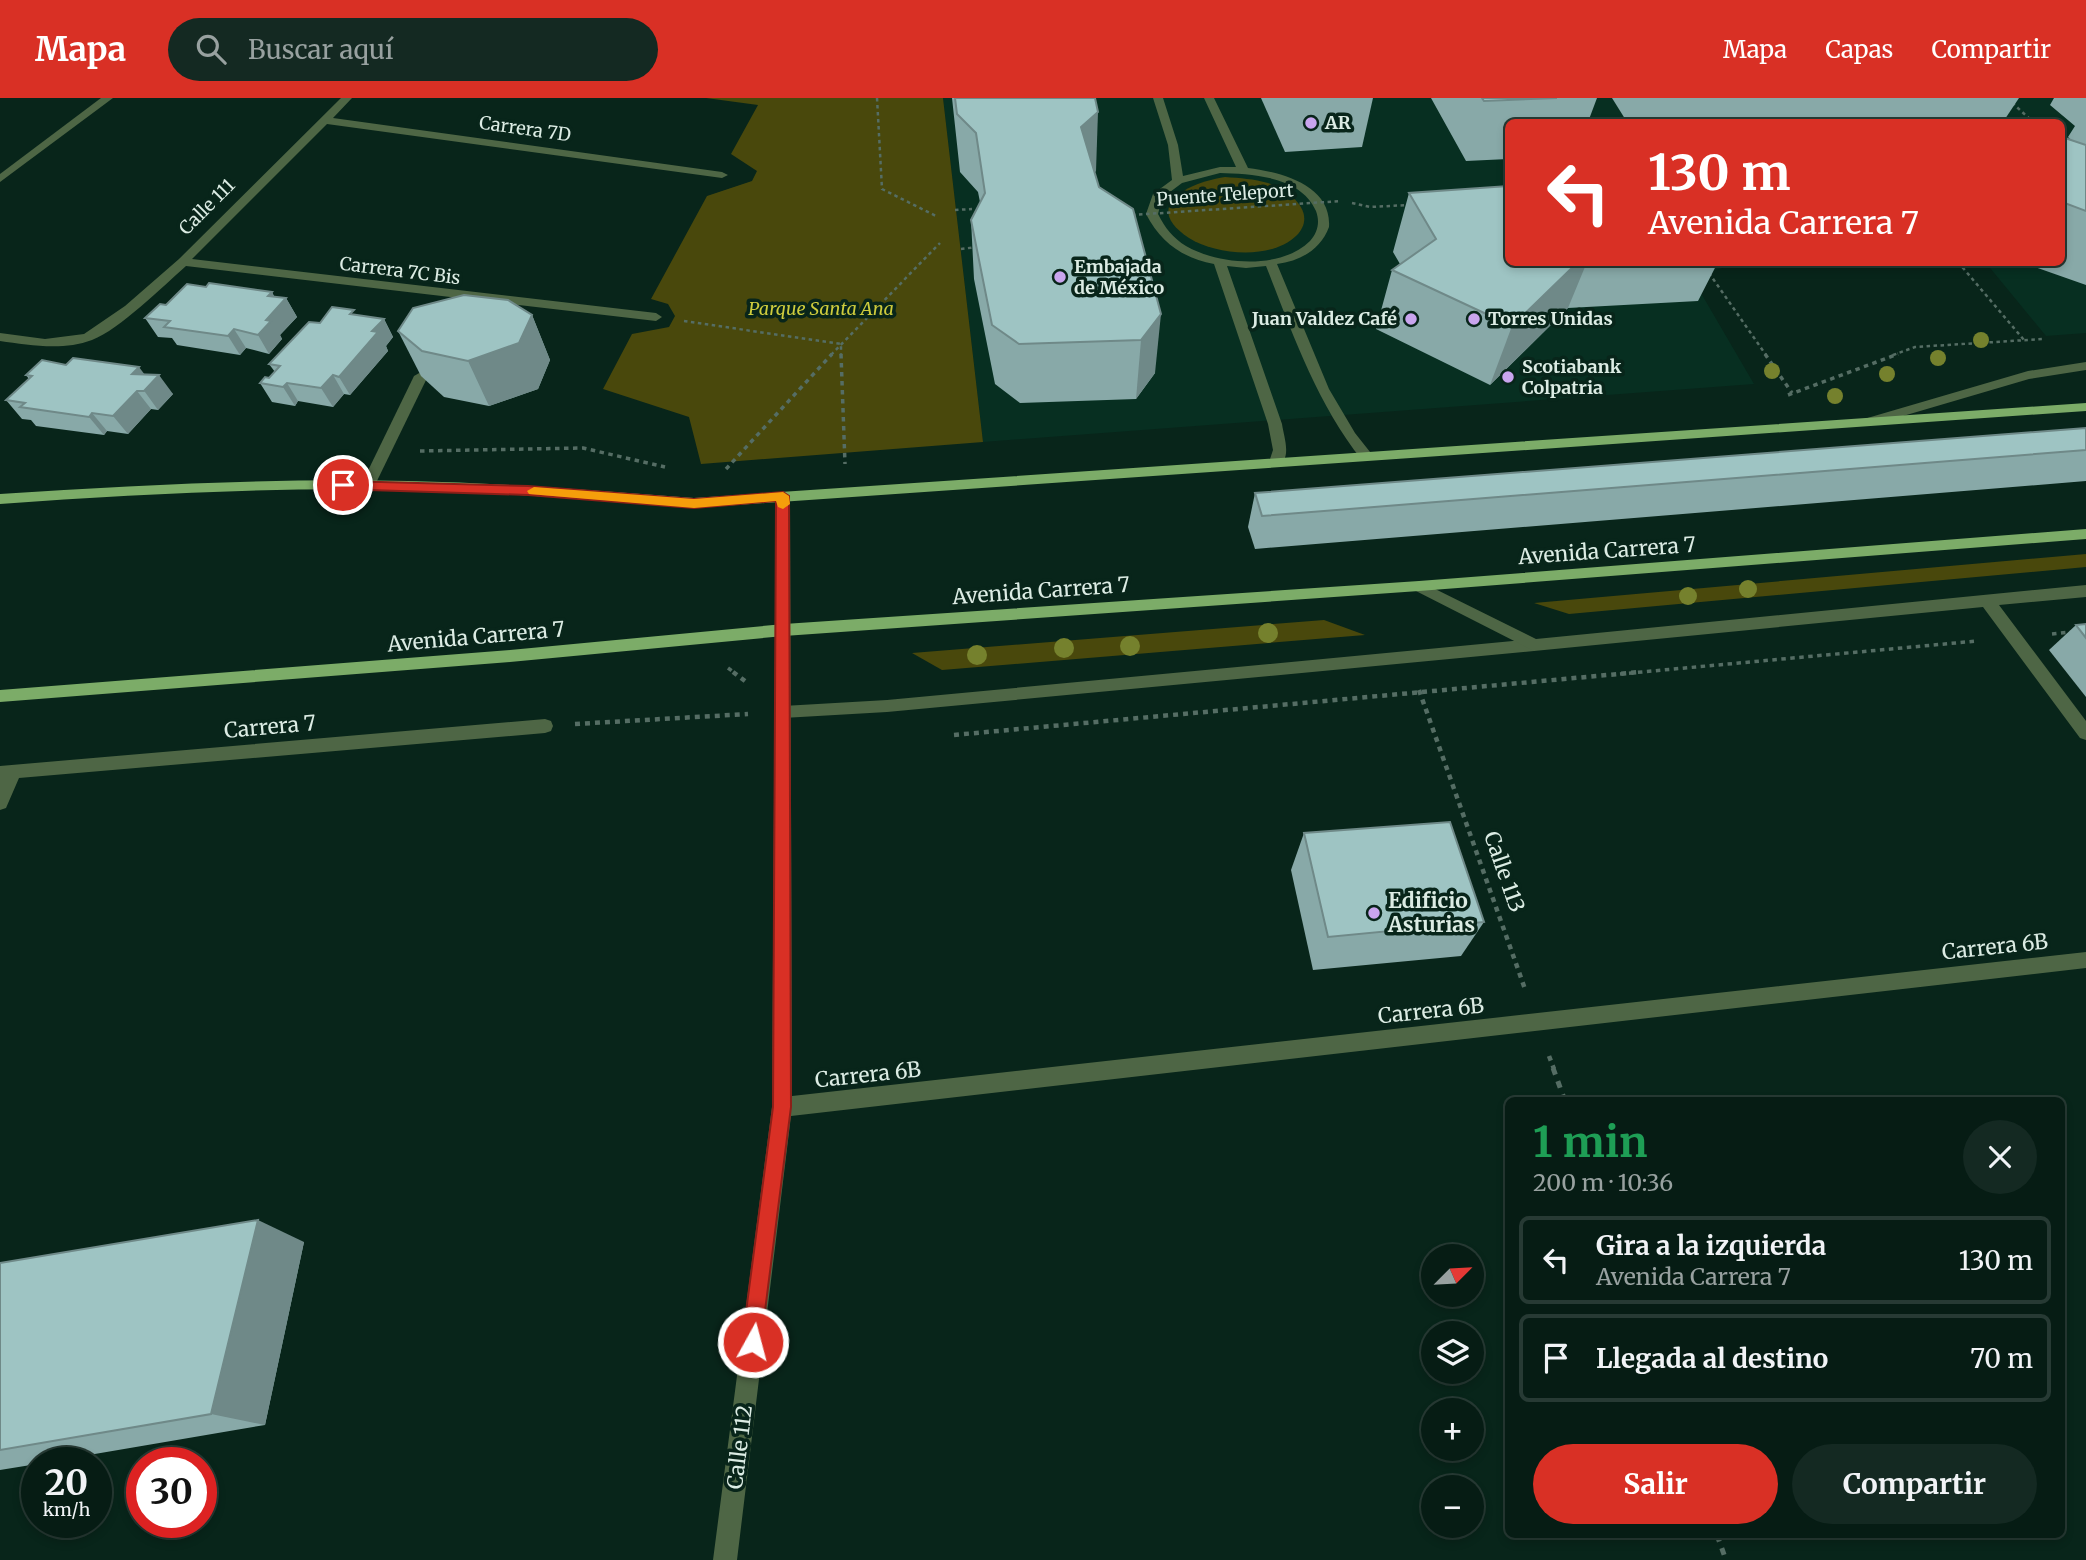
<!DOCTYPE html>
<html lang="es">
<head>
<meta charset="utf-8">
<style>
	body { margin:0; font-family:Merriweather,serif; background:#142922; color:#f1f3f6; height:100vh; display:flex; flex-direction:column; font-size:26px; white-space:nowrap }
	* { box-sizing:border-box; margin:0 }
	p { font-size:23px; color:#98a1a0 }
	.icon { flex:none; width:38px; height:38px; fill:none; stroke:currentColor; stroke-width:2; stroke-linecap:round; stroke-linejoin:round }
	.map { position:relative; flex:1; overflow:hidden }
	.side { position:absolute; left:1505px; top:999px; width:560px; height:441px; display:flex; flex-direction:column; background:#061c14; border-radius:10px; box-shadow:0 4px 10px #0003,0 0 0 2px #273a34 }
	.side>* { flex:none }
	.guide { position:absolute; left:1505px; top:21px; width:560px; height:147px; border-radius:10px; box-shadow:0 4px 10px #0003,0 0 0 2px #273a34; background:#d93025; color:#fff; overflow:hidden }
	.needle { width:46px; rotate:66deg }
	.controls { position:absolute; left:1421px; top:1146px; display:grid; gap:14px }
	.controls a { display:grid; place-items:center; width:63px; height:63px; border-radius:50%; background:#061c14; box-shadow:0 4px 10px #0003,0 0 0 2px #273a34; font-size:35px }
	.speed { position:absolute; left:21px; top:1349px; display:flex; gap:14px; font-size:35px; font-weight:700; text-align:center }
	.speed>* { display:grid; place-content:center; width:91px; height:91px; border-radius:50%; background:#061c14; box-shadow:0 4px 10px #0003,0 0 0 2px #273a34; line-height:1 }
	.speed small { font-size:18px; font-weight:400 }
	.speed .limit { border:10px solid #d22; background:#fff; color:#111 }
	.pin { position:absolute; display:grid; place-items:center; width:60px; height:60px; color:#fff; margin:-30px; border:4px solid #fff; border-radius:50%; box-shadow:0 2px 7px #0007 }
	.me { position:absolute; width:77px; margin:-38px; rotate:7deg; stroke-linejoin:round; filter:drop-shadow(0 0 5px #0008) }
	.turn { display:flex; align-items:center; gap:24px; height:147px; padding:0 28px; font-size:32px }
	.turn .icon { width:91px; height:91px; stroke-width:2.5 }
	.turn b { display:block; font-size:49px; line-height:60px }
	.round { display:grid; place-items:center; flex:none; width:74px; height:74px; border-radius:37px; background:#142922 }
	.headline { display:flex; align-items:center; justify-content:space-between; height:119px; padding:0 28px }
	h1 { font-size:42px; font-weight:700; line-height:52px; color:#1e9e55 }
	.action { display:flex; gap:14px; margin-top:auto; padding:14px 28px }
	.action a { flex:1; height:80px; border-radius:42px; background:#d93025; color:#fff; font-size:28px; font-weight:700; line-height:80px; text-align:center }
	.action a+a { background:#142922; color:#f1f3f6 }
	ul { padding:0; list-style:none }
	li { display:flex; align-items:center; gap:21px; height:88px; margin:0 14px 10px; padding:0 14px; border:4px solid #273a34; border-radius:10px }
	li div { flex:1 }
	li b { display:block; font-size:26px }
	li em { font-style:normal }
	header { display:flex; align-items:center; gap:42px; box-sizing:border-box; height:98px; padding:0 35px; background:#d93025; color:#fff }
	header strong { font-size:33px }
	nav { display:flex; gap:38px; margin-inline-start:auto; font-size:24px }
	.search { width:490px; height:63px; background:#142922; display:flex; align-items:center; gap:18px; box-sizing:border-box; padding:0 24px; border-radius:38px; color:#98a1a0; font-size:26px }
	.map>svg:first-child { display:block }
	.built { fill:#072f21 }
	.green { fill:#49480c }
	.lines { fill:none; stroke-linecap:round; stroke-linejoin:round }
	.path-far3 { stroke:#556d64; stroke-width:2.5; stroke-dasharray:3.5 3.5; stroke-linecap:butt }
	.path-far2 { stroke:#556d64; stroke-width:3.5; stroke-dasharray:4.5 4.5; stroke-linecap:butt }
	.path-far1 { stroke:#556d64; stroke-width:4.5; stroke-dasharray:5 5; stroke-linecap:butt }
	.path { stroke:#556d64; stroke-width:5; stroke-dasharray:7 7; stroke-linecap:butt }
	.service { fill:#4e6645; fill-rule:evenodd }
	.minor { fill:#4e6645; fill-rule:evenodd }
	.primary { fill:#7cac68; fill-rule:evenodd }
	.path-bridge { stroke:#556d64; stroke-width:2.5; stroke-dasharray:3.5 3.5; stroke-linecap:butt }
	.tree { fill:#75812d }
	.wall { fill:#88a9a8 }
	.shaded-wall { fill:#6f8988 }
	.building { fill:#9ec4c3; stroke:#6f8988; stroke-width:2 }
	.route { fill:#d93025; stroke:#8d1f18; stroke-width:2 }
	.slow { fill:#f59e0b }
	.poi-dot { fill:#c9a5ee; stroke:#08251a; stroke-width:2.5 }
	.labels { text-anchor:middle; stroke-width:7; stroke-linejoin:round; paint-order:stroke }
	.far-poi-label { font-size:18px; font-weight:bold; fill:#dcece4; stroke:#08251a; text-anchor:start }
	.far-street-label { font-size:18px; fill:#dcece4; stroke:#08251a }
	.far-park-label { font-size:18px; font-style:italic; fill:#cecc3d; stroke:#08251a }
	.street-label { font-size:21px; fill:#dcece4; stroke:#08251a }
	.poi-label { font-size:21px; font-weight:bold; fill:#dcece4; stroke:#08251a; text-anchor:start }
</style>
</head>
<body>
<header>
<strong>Mapa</strong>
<div class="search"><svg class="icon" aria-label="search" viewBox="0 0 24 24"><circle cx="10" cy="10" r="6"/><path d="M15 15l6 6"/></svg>Buscar aquí</div>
<nav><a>Mapa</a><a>Capas</a><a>Compartir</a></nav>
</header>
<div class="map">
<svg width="2086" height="1462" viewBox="0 0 2086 1462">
	<rect width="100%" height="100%" fill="#08251a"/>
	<!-- built -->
	<polygon class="built" points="943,0 2086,0 2086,235 2046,238 1986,165 2062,164 2062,24 1508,24 1508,164 1742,165 1691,178 1754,286 983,344"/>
	<!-- green -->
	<g class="green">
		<polygon points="706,0 943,0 983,344 701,366 689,319 603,291 632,236 669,229 675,218 668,206 651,201 707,98 752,83 757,73 731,56 758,7"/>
		<path d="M 1225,79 C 1240,80 1254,81 1268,85 C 1289,92 1319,115 1296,138 C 1271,162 1216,157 1189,140 C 1139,107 1191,84 1225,79 Z"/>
		<polygon points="2086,456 2086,469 1569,516 1534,505"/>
		<polygon points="1324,522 1365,537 942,572 912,555"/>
	</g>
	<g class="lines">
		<!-- path-far3 -->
		<g class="path-far3">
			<polyline points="877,0 882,91 938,119"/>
			<polyline points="2007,0 2033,24"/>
			<polyline points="1352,105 1370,109 1409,107"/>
			<polyline points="955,112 972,111"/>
			<polyline points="961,151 977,149"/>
			<polyline points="1958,164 2024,242"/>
			<polyline points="1709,175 1766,257"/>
			<polyline points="684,223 841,246 841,257"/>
			<polyline points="831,257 940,145"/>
			<polyline points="1893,257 1915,249 2043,241"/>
		</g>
		<!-- path-far2 -->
		<g class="path-far2">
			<polyline points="841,256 845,366"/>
			<polyline points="1765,256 1792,295"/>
			<polyline points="1788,297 1898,256"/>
			<polyline points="420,353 583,350 665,369"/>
			<polyline points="726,371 832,256"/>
			<polyline points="2052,536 2071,534"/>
			<polyline points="728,570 736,576"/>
			<polyline points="1620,576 1977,543"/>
		</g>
		<!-- path-far1 -->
		<g class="path-far1">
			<polyline points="733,574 749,586"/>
			<polyline points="1419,592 1525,891"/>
			<polyline points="575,626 748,616"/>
			<polyline points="954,637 1640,574"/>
			<polyline points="1549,958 1554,971"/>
		</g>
		<!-- path -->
		<g class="path">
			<polyline points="1553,970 1565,1003"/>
			<polyline points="1717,1437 1726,1462"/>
		</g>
		<!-- service -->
		<g class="service">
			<polygon points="2086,264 2086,272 2029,281 1869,328 1862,324 1864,321 2028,273"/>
			<polygon points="421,274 428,278 375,387 373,390 363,390 361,387 414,278"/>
			<polygon points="1534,541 1542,547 1534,553 887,614 783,620 775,614 783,608 887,602"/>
		</g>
		<!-- minor -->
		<g class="minor">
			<polygon points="101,0 113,0 0,84 0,76"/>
			<path d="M 341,0 L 352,0 L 333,20 L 722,74 L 728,77 L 722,80 L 327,26 L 192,161 L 656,215 L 662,219 L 656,223 L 186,168 C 162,189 120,231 92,242 C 63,253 29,247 0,243 L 0,235 L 45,241 L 84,236 L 125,208 L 179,161 Z"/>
			<path d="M 1153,0 L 1163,0 L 1178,47 L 1183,78 L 1220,69 L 1236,69 L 1204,0 L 1214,0 L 1248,70 C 1280,74 1332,87 1329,129 C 1321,151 1301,163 1277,166 L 1329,291 L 1355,335 L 1374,359 L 1372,362 L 1362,362 C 1316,304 1293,236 1266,168 L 1246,170 L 1227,168 L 1282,326 C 1284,340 1293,362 1276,369 L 1269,364 L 1273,352 L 1268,326 L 1214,166 C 1183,160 1161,145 1146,116 L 1153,96 L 1172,82 L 1168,47 ZM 1220,75 C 1252,76 1301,78 1316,113 C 1320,124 1318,134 1310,143 C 1281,172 1219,167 1186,148 C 1173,140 1165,130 1158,116 L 1162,100 L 1182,85 Z"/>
			<polygon points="783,393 790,398 792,998 2086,854 2086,870 791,1018 737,1462 713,1462 772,1009 776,398"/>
			<polygon points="1419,483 1536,541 2086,487 2086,499 1999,507 2086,623 2086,642 2080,640 1983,509 1534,553 1414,492 1411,488"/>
			<polygon points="545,621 551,623 553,628 551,633 545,635 19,680 6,710 0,712 0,668"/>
		</g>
		<!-- primary -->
		<g class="primary">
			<path d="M 2086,305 L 2086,313 L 694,410 C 599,403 504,394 408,392 C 272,389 136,396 0,406 L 0,396 C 136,387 272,380 408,383 C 504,385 599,393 694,400 Z"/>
			<polygon points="2086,431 2086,441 1419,493 784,538 510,564 0,604 0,592 510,552 784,526 1419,483"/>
		</g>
		<!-- path-bridge -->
		<polyline class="path-bridge" points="1132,117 1341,103"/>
	</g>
	<!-- trees -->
	<g class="tree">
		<circle cx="1981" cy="242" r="8"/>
		<circle cx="1938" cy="260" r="8"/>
		<circle cx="1772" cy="273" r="8"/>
		<circle cx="1887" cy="276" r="8"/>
		<circle cx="1835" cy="298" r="8"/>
		<circle cx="1748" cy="491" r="9"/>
		<circle cx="1688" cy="498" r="9"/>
		<circle cx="1268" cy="535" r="10"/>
		<circle cx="1130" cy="548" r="10"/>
		<circle cx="1064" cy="550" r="10"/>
		<circle cx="977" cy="557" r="10"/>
	</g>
	<!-- wall -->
	<g class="wall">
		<polygon points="952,0 1095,0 1096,73 1094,74 1155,275 1136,301 1020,305 995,286 974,181 971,122 980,104 978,94 960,74"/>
		<polygon points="1261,0 1373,0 1362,49 1285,54"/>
		<polygon points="1431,0 1597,0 1588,24 1508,24 1508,61 1466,63"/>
		<polygon points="1612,0 2019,0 2003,24 1627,24"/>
		<polygon points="2054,0 2086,0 2086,187 2021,164 2062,164 2062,39 2071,42 2068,39 2075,28 2050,7"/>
		<polygon points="1409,95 1508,164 1718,164 1698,203 1568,210 1490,287 1376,231 1392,172 1400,166 1393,154"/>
		<polygon points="206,189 272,194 274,199 286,200 297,219 280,237 282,241 269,256 246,250 240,257 177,247 172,240 158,239 145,220 166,207"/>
		<polygon points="357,217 384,221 393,239 386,248 388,253 350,297 344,296 333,309 298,303 295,308 272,304 260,285 269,280 275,274 269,266"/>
		<polygon points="532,217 550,262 538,291 489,308 444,299 421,278 398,233"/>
		<polygon points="145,276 173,296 158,312 151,311 128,336 107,333 104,337 36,328 31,322 22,321 6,302 29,281 26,277"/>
		<polygon points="2086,330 2086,383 1255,451 1248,429 1255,395"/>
		<polygon points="2086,526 2086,599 2049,552 2076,527"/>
		<polygon points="1304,735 1484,824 1461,858 1313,872 1291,772"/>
		<polygon points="304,1144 265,1327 42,1365 37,1365 37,1366 0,1372 0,1165"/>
	</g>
	<!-- shaded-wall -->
	<g class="shaded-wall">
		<polygon points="1098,14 1096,73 1080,87 1081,29"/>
		<polygon points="1578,164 1587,164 1568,210 1490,287 1512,228"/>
		<polygon points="272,194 279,207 286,200 297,219 280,237 282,241 269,256 258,237 266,222 268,198"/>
		<polygon points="1161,216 1155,275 1136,301 1141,242"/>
		<polygon points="532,217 550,262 538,291 489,308 468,263"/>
		<polygon points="384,221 393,239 386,248 388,253 350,297 339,279 372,233"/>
		<polygon points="234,231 246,250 240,257 228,238"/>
		<polygon points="139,269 151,285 159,277 173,296 158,312 132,276"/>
		<polygon points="333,277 344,296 333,309 321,290"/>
		<polygon points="287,285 298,303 295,308 283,289"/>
		<polygon points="137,293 151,311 128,336 113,318"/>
		<polygon points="92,315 107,333 104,337 89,319"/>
		<polygon points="258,1122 304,1144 265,1327 211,1316"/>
	</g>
	<!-- building -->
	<g class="building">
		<polygon points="955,0 1095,0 1098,14 1081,29 1099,89 1133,111 1161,216 1141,242 1019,246 992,227 971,122 985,95 976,35 957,16"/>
		<polygon points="1482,0 1557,0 1484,3"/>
		<polygon points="2062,39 2086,47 2086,113 2062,104"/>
		<polygon points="1508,88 1508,164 1578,164 1512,228 1392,172 1436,141 1409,95"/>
		<polygon points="209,185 272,194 268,198 286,200 266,222 271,223 258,237 234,231 228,238 164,229 170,223 145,220 160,206 166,207 187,186 206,189"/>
		<polygon points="464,197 508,202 532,217 519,245 468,263 422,253 398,233 413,210"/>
		<polygon points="332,209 354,212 350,216 384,221 372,233 378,234 339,279 333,277 321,290 287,285 283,289 260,285 265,279 269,280 280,268 269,266 309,224 320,225"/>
		<polygon points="73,260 139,269 132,276 159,277 144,293 137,293 113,318 92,315 89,319 20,309 25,305 6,302 32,278 26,277 42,262 66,267"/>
		<polygon points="2086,330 2086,352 1262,418 1255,395"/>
		<polygon points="2086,526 2086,540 2076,527"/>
		<polygon points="1450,724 1484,824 1328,839 1304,735"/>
		<polygon points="258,1122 211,1316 0,1352 0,1165"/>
	</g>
	<!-- route -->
	<polygon class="route" points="343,383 528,388 694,401 783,394 789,398 791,1009 760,1252 753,1255 745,1252 742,1244 773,1009 776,403 694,410 528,397 338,391 338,384"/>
	<!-- slow -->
	<polygon class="slow" points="534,389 694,401 783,394 789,398 790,406 783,411 778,409 776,403 694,410 529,396 527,393"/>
	<!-- markers -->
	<g class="poi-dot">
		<circle cx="1311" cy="25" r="7"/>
		<circle cx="1060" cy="179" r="7"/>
		<circle cx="1411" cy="221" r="7"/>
		<circle cx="1474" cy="221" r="7"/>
		<circle cx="1508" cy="279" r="7"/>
		<circle cx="1374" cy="815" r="7"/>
	</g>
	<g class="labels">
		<!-- far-poi labels -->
		<g class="far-poi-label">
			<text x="1325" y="31">AR</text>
			<text x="1074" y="175">Embajada<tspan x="1074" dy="21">de México</tspan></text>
			<text x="1397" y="227" text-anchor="end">Juan Valdez Café</text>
			<text x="1488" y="227">Torres Unidas</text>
			<text x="1522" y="275">Scotiabank<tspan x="1522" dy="21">Colpatria</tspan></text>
		</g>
		<!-- far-street labels -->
		<g class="far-street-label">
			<text transform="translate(525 31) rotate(8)" y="6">Carrera 7D</text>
			<text transform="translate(1225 97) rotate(-4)" y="6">Puente Teleport</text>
			<text transform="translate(207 109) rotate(-45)" y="6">Calle 111</text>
			<text transform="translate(400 173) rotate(7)" y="6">Carrera 7C Bis</text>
		</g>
		<!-- far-park labels -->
		<g class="far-park-label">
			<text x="821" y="217">Parque Santa Ana</text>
		</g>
		<!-- street labels -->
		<g class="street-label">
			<text transform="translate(1607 453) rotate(-4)" y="7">Avenida Carrera 7</text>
			<text transform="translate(1041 493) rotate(-4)" y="7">Avenida Carrera 7</text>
			<text transform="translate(476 539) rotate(-5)" y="7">Avenida Carrera 7</text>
			<text transform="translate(270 629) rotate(-5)" y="7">Carrera 7</text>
			<text transform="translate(1504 774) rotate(71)" y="7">Calle 113</text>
			<text transform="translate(1995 849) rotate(-6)" y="7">Carrera 6B</text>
			<text transform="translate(1431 913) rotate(-6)" y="7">Carrera 6B</text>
			<text transform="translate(868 977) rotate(-6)" y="7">Carrera 6B</text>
			<text transform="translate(740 1349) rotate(-83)" y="7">Calle 112</text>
		</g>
		<!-- poi labels -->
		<g class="poi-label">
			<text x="1388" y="810">Edificio<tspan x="1388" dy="24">Asturias</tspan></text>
		</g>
	</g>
</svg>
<div class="controls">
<a><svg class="needle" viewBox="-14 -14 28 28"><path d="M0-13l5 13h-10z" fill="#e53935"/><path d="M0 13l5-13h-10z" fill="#98a1a0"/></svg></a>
<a><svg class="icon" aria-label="layers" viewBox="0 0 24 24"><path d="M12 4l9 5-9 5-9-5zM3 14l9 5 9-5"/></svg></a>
<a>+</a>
<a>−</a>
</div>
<div class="speed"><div>20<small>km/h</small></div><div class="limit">30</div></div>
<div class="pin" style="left:343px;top:387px;background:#d93025"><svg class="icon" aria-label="arrive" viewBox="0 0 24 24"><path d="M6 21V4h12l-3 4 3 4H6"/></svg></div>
<svg class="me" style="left:753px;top:1244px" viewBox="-20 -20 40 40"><circle r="17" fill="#d93025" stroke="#fff" stroke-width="3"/><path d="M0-11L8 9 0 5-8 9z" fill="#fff"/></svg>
<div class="guide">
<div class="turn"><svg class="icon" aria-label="left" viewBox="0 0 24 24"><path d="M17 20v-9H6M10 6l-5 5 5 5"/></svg><div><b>130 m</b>Avenida Carrera 7</div></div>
</div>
<section class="side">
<div class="headline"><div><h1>1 min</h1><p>200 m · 10:36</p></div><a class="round"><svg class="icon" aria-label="close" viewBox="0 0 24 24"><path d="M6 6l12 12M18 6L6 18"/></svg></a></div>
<ul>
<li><svg class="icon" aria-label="left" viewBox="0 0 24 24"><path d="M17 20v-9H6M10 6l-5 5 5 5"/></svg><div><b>Gira a la izquierda</b><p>Avenida Carrera 7</p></div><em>130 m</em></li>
<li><svg class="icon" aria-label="arrive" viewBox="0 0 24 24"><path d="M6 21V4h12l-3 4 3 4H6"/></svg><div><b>Llegada al destino</b></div><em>70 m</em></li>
</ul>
<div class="action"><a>Salir</a><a>Compartir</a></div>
</section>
</div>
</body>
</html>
